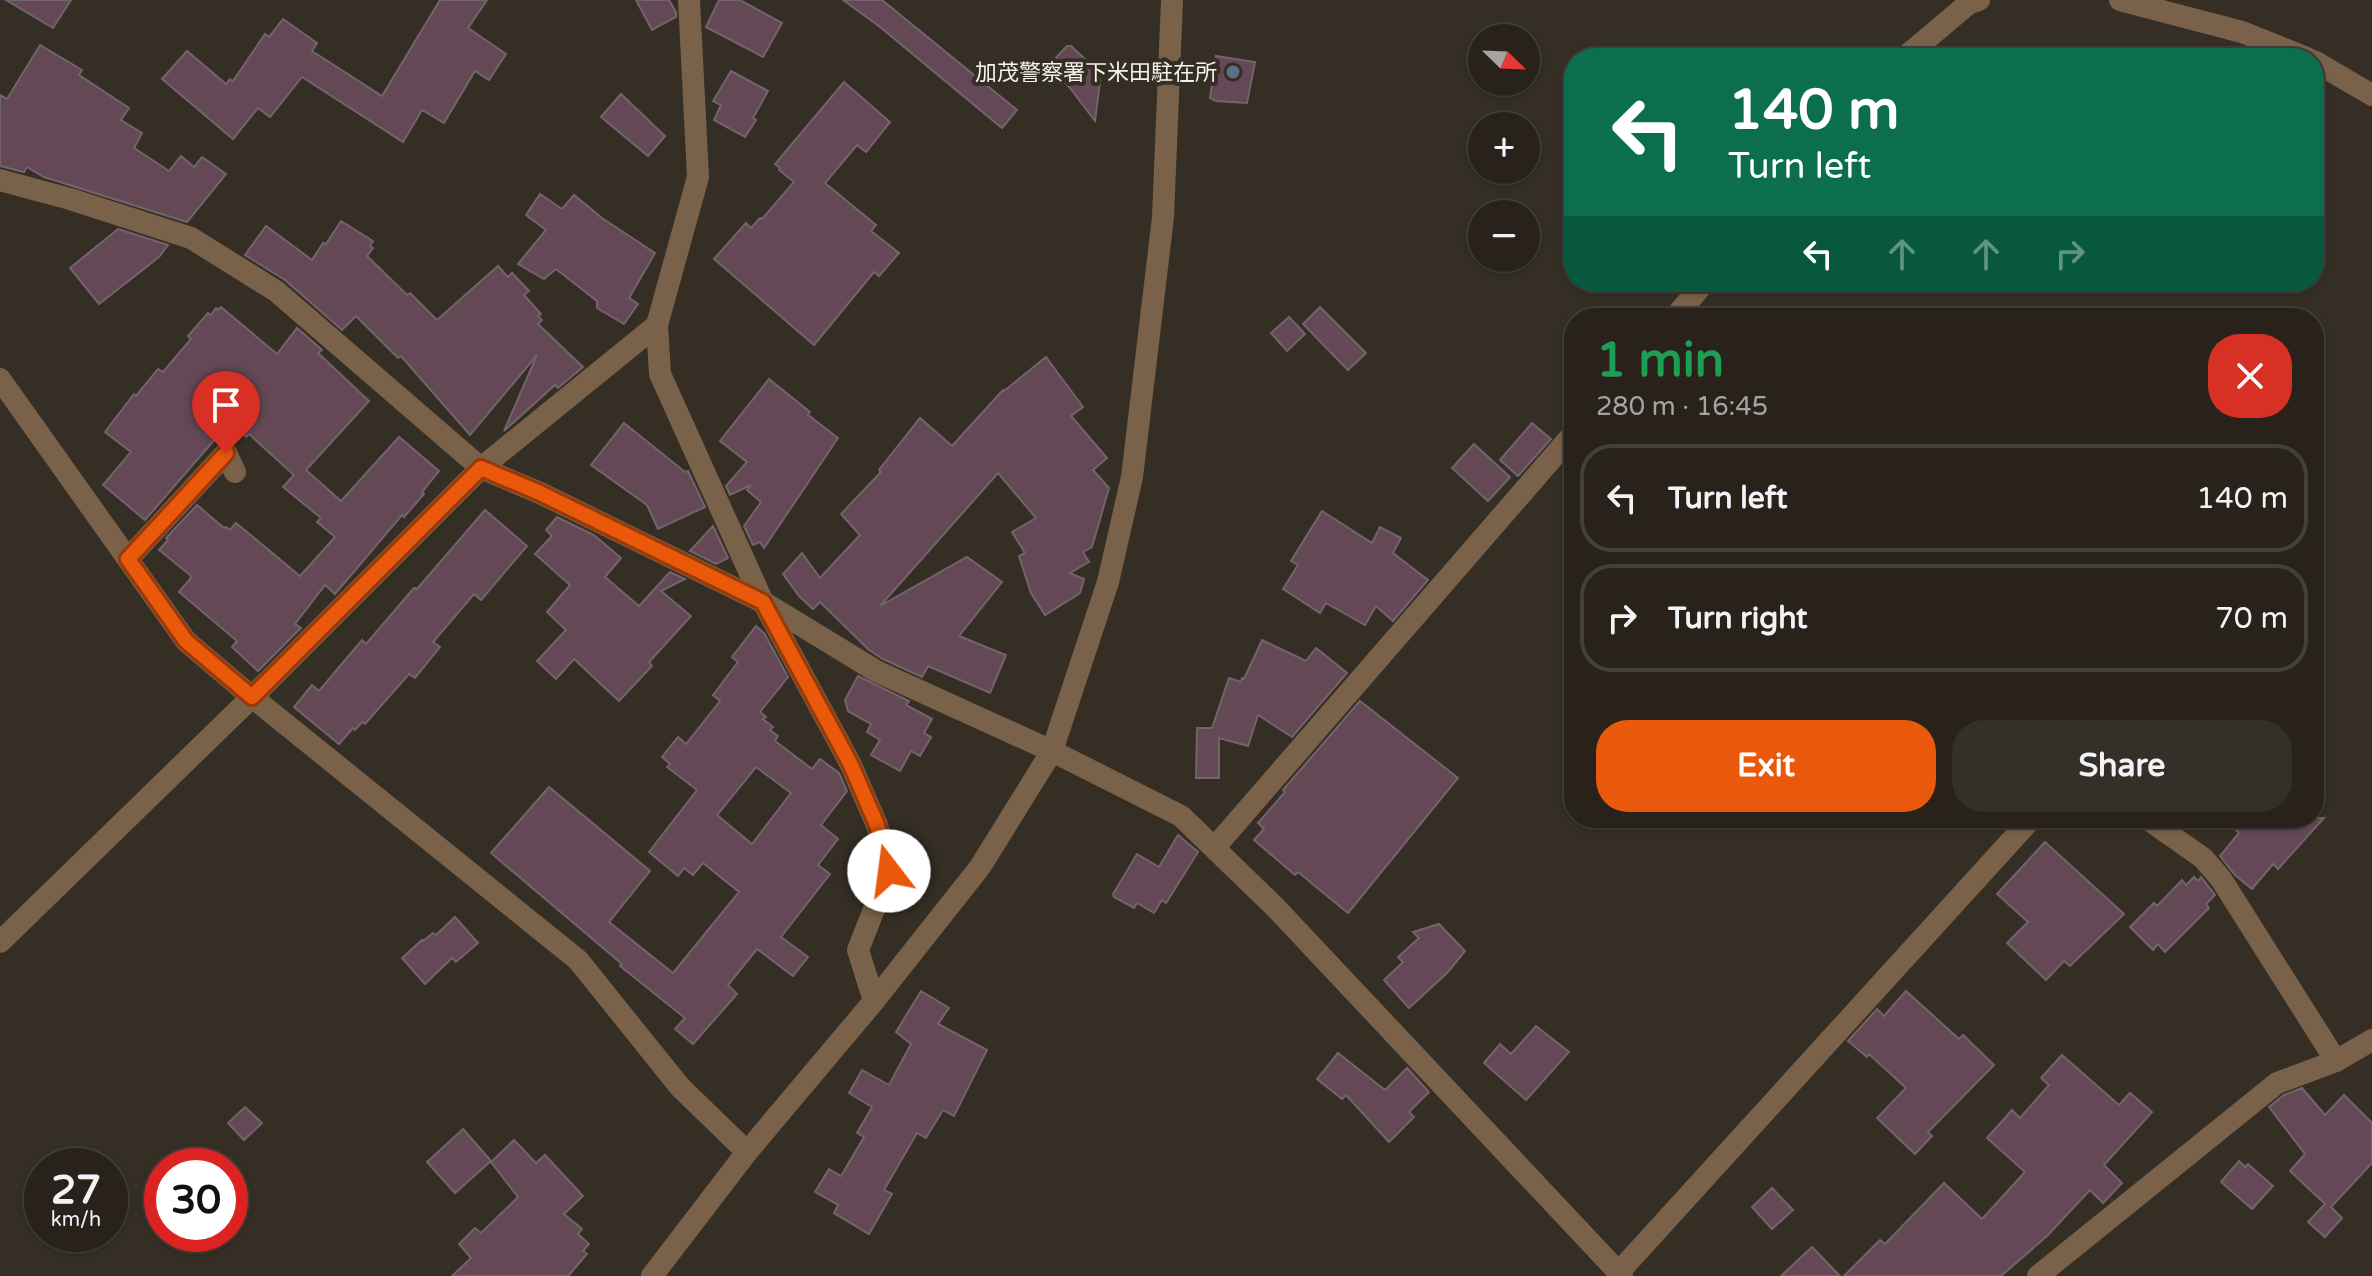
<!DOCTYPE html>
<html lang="en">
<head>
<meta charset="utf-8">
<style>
	body { margin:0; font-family:"Varela Round","Noto Sans JP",sans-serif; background:#342f28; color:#f1f3f6; height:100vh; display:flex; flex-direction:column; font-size:30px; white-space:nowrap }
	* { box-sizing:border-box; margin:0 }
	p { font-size:26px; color:#a5a4a3 }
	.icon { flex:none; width:44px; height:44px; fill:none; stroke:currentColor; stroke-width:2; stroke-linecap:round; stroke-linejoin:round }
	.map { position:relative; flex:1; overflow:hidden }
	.details { position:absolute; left:1564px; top:308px; width:760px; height:520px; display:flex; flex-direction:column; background:#28221b; border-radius:32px; box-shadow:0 2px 6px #0004,0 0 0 2px #443f3a }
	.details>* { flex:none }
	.top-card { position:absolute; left:1564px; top:48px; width:760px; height:244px; border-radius:32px; box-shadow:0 2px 6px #0004,0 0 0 2px #443f3a; background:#0b6e4f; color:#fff; overflow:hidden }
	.needle { width:52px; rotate:113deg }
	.controls { position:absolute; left:1468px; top:24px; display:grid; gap:16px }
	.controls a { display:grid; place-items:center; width:72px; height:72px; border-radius:50%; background:#28221b; box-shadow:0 2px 6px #0004,0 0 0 2px #443f3a; font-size:40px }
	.speed { position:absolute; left:24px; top:1148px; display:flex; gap:16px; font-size:40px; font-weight:700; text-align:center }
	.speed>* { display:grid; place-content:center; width:104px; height:104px; border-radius:50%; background:#28221b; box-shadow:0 2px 6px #0004,0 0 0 2px #443f3a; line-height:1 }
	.speed small { font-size:20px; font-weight:400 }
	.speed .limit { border:12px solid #d22; background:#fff; color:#111 }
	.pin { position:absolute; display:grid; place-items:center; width:68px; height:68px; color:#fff; margin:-82px -34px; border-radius:50% 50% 50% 0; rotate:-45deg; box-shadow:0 0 8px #0007 }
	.pin .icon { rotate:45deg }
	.me { position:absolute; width:88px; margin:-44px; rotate:345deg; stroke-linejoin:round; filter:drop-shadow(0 0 6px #0008) }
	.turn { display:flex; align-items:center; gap:28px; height:168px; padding:0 32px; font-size:36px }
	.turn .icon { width:104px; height:104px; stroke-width:2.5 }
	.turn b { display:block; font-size:56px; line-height:68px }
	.lanes { display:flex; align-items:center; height:76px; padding:0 32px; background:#0003; justify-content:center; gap:40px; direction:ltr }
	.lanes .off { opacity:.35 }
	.round { display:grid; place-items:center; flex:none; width:84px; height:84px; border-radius:32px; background:#342f28 }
	.head { display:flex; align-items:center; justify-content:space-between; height:136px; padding:0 32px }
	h1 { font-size:48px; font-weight:800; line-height:60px; color:#1e9e55 }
	.cta { display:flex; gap:16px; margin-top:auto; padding:16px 32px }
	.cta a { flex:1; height:92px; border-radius:32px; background:#ea580c; color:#fff; font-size:32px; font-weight:800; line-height:92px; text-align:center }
	.cta a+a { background:#342f28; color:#f1f3f6 }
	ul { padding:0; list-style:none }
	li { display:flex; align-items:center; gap:24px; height:108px; margin:0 16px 12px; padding:0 16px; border:4px solid #443f3a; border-radius:32px }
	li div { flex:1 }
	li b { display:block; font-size:30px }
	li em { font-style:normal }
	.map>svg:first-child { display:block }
	.building { fill:#644856; stroke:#72646b; stroke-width:2; fill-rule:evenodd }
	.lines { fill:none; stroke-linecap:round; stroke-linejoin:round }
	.minor { stroke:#79614a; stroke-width:22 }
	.tertiary { stroke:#79614a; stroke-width:22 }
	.route-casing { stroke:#983908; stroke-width:20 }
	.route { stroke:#ea580c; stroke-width:14 }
	.service-dot { fill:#5c6f8a; stroke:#352e24; stroke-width:3 }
	.labels { text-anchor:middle; stroke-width:8; stroke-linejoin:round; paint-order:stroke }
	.poi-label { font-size:22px; fill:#f7f3ec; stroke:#352e24; text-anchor:end }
</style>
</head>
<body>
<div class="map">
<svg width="2372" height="1276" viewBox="0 0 2372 1276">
	<rect width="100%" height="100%" fill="#352e24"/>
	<!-- building -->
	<g class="building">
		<polygon points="6,0 71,0 53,28"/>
		<polygon points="440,0 487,0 468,28 506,54 489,80 475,71 444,123 422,110 403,142 302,77 270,117 258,108 233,139 162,79 187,51 226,84 230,79 233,81 265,34 269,37 283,19 317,43 312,51 382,96"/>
		<polygon points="636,0 669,0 676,12 676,17 652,30"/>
		<polygon points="719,0 740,0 782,23 763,57 706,27"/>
		<polygon points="843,0 882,0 1017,110 1002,128 880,27"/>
		<polygon points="40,45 82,70 79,75 129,108 121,120 142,133 134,148 169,171 181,156 194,167 202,157 226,174 187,222 44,177 27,167 24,172 0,166 0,95 7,99"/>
		<polygon points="1067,46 1071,46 1101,74 1095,121 1070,88 1048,66"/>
		<polygon points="1216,56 1255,62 1247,103 1216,101 1210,98"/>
		<polygon points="731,71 768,91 753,118 756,120 745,137 714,120 721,105 713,101"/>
		<polygon points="844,82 890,122 866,152 857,145 825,183 876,225 871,231 899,253 879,276 874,272 814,345 714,259 746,223 751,228 760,218 762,219 794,182 779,170 780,168 775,164"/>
		<polygon points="621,94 665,136 648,156 601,117"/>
		<polygon points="540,194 562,209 574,195 602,218 655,253 629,298 638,304 624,324 597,308 597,301 556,269 544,279 518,264 546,230 526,215"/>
		<polygon points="341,221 373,241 370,246 373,248 367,256 407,295 410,293 437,320 498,266 508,277 512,273 529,291 524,295 541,314 538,316 542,320 538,324 583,367 558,388 555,385 504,431 537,355 470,435 401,356 398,358 356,316 342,330 285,280 245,255 266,226 312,260 323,243 326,244"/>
		<polygon points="118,229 168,245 159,257 99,304 70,268"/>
		<polygon points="221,307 277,354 297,328 322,350 318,353 369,401 306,470 341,501 399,437 439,471 422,492 424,494 404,517 402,515 335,594 325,585 295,624 301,628 258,671 232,647 237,641 179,592 191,578 190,575 159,550 168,540 166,538 197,505 224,528 226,527 230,530 236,523 300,576 335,537 317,522 321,518 283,487 294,475 249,434 246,437 229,423 145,520 103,485 131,452 105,432 134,394 136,396 158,369 163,372 191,339 188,336 208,313 211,315 216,308 218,310"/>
		<polygon points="1320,307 1366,353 1348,370 1303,324"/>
		<polygon points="1289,317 1305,334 1287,351 1271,333"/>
		<polygon points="1046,357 1083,407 1071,416 1107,458 1093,470 1109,488 1092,547 1083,552 1089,562 1070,573 1084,579 1080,593 1045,615 1031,593 1019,556 1025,553 1012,532 1036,518 998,473 880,606 967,557 1002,582 959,636 1006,655 990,693 928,666 922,677 883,659 869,650 820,602 813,609 799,596 783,574 802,553 820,578 860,535 841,514 881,472 879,470 920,418 952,446 1003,390 1004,391"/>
		<polygon points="769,379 810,412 808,415 838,438 764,548 760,542 753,545 744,526 761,502 747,490 751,485 730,495 726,486 747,462 720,441"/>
		<polygon points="624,423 685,472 688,471 705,507 658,529 647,505 591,465"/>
		<polygon points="1532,423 1551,439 1518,476 1500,460"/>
		<polygon points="1474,444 1510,477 1488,501 1452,468"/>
		<polygon points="485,510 527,546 481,600 474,594 433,642 440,647 415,678 409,674 365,724 362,722 355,730 353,728 339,744 294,707 312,685 319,691 362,640 366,644 414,588 417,589"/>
		<polygon points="1322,511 1372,543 1380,527 1401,538 1393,553 1428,580 1393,621 1376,606 1365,625 1326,603 1320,613 1283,589 1298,565 1291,561"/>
		<polygon points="557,517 594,535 621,558 605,577 639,606 670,572 685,579 661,591 691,616 649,662 652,666 619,701 574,659 556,679 537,661 566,630 547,612 570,585 535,554 552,536 546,530"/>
		<polygon points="713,526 728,558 716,564 690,551"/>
		<path d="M 756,626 L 764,633 L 788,677 L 760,712 L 766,717 L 763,719 L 773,727 L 770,730 L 778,736 L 775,741 L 812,769 L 820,759 L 839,773 L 847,791 L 821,825 L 838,839 L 818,865 L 830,874 L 781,937 L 808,957 L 793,976 L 757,949 L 728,985 L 737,994 L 693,1044 L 675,1029 L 685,1018 L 620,966 L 622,964 L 491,853 L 549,787 L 650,871 L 609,922 L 673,973 L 739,892 L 703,863 L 693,875 L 684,868 L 678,876 L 649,852 L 697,790 L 667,767 L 670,764 L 662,757 L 678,737 L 686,744 L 720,701 L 713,695 L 738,662 L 732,657 ZM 756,767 L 791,793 L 752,844 L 717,815 Z"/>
		<polygon points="1262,640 1306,661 1316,648 1347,673 1292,737 1258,715 1248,746 1219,738 1219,778 1196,778 1197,728 1212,728 1229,678 1241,682 1242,678 1244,679"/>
		<polygon points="858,676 909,701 906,705 932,719 924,733 931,737 920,756 911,751 900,771 871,755 880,740 867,732 871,724 848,711 845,700"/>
		<polygon points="1360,701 1458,778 1348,913 1298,872 1295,875 1254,840 1264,829 1258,823 1285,792 1283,790"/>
		<polygon points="2222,818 2324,818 2278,869 2273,864 2252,889 2235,875 2220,856 2239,833"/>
		<polygon points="1178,835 1198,852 1166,903 1162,900 1154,913 1137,903 1134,908 1114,897 1113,894 1137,854 1159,867"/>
		<polygon points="2045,842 2124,914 2070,966 2064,961 2046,980 2007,943 2028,922 1997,894"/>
		<polygon points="2194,877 2198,881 2201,877 2215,895 2206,904 2209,908 2165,952 2158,944 2153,950 2130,927 2154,903 2157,906 2182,880 2186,885"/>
		<polygon points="455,917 478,943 456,962 452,958 425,984 402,958 422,940 423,941 433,933 436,935"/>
		<polygon points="1439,924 1465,951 1448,972 1409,1008 1384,980 1403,962 1398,957 1419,938 1413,932"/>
		<polygon points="921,991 949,1008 938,1024 987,1050 954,1116 943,1110 926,1138 917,1133 884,1190 892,1194 869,1234 834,1213 838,1205 815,1192 829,1169 841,1176 864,1137 857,1133 872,1107 849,1093 862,1070 889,1085 911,1044 896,1032"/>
		<polygon points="1906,991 1959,1039 1963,1035 1994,1065 1928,1132 1932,1136 1915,1154 1877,1118 1906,1088 1869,1054 1867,1057 1848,1041 1877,1009 1884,1016"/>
		<polygon points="1536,1026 1569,1052 1526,1100 1484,1063 1500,1044 1511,1054"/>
		<polygon points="1338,1053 1385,1090 1407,1068 1429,1092 1409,1112 1414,1117 1389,1142 1346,1095 1342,1099 1317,1079"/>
		<polygon points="2062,1055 2119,1105 2130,1093 2152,1112 2104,1165 2122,1183 2103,1203 2090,1190 2047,1236 2001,1276 1844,1276 1880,1240 1885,1244 1944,1183 1982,1219 2025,1172 1987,1138 2012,1110 2020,1118 2049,1085 2041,1078"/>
		<polygon points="2302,1088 2325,1115 2344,1095 2372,1123 2372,1163 2331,1207 2342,1218 2325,1237 2308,1222 2325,1204 2290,1171 2305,1154 2269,1107 2284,1095"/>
		<polygon points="245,1107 262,1123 244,1140 228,1123"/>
		<polygon points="463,1129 491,1161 455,1193 427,1162"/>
		<polygon points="514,1140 536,1163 545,1155 583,1196 564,1214 582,1229 578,1234 589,1244 583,1251 587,1254 568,1276 452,1276 471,1258 459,1244 475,1228 481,1233 518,1197 491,1162"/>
		<polygon points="2239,1161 2245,1167 2248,1164 2273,1186 2252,1209 2221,1182"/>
		<polygon points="1772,1188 1793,1210 1772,1229 1752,1207"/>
		<polygon points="1812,1247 1840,1276 1781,1276"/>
	</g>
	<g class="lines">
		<!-- minor -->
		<g class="minor">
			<polyline points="689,0 698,177 657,325 660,374 763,602 850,763 877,825 889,871 858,950 874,1001"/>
			<polyline points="2120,0 2242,32 2307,58"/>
			<polyline points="1904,58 1968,4 1979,0"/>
			<polyline points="2314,61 2372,95"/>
			<polyline points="0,180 70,199 191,238 276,291 481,468 540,493 763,602 876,671 1052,751 1181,816 1275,907 1622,1276"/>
			<polyline points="1674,318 1705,282"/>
			<polyline points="0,379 186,641 252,697 578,960 680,1087 747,1152"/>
			<polyline points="128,559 226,453 235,472"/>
			<polyline points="2146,818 2203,858 2221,879 2336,1061"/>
			<polyline points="1215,847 1574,433"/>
			<polyline points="0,942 252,697 481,468 657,325"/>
			<polyline points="1619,1272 2032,818"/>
			<polyline points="2038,1276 2277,1083 2336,1061 2372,1040"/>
		</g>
		<!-- tertiary -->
		<polyline class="tertiary" points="652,1276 747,1152 874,1001 980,867 1052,751 1108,582 1132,477 1163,217 1172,0"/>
	</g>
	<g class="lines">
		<defs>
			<polyline id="route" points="226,453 128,559 186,641 252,697 481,468 540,493 763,602 850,763 877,825 889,871"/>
		</defs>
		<!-- route casing -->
		<use href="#route" class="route-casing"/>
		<!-- route -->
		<use href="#route" class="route"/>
	</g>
	<!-- markers -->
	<circle class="service-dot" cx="1233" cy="72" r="8"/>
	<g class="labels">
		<!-- poi labels -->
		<g class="poi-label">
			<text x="1217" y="80">加茂警察署下米田駐在所</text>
		</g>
	</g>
</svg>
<div class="controls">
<a><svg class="needle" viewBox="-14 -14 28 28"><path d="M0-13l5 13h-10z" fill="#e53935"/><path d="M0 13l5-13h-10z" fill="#a5a4a3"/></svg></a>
<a>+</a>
<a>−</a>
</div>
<div class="speed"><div>27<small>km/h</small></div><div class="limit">30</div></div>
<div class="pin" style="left:226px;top:453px;background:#d93025"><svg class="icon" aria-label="arrive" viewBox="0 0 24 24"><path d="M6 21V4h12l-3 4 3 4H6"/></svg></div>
<svg class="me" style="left:889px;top:871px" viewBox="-20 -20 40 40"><circle r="19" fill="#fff"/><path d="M0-13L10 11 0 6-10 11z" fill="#ea580c"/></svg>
<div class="top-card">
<div class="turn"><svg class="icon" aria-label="left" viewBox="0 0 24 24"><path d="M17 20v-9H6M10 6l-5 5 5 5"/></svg><div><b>140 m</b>Turn left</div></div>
<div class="lanes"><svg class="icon" aria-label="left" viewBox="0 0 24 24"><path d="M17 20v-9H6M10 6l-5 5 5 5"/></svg><svg class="icon off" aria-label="ahead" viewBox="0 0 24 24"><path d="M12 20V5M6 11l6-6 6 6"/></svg><svg class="icon off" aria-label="ahead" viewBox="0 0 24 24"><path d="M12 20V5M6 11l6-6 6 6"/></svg><svg class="icon off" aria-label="right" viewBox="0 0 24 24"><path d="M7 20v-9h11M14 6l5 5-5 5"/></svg></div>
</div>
<section class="details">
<div class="head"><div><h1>1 min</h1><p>280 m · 16:45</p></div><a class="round" style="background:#d93025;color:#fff"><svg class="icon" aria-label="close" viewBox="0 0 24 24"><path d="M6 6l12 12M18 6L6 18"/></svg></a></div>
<ul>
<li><svg class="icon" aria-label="left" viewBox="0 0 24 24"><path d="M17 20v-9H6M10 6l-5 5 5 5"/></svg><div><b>Turn left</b></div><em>140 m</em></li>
<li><svg class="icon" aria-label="right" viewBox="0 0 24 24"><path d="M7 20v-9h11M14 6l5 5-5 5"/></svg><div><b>Turn right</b></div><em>70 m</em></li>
</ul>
<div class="cta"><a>Exit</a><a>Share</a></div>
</section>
</div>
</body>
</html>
